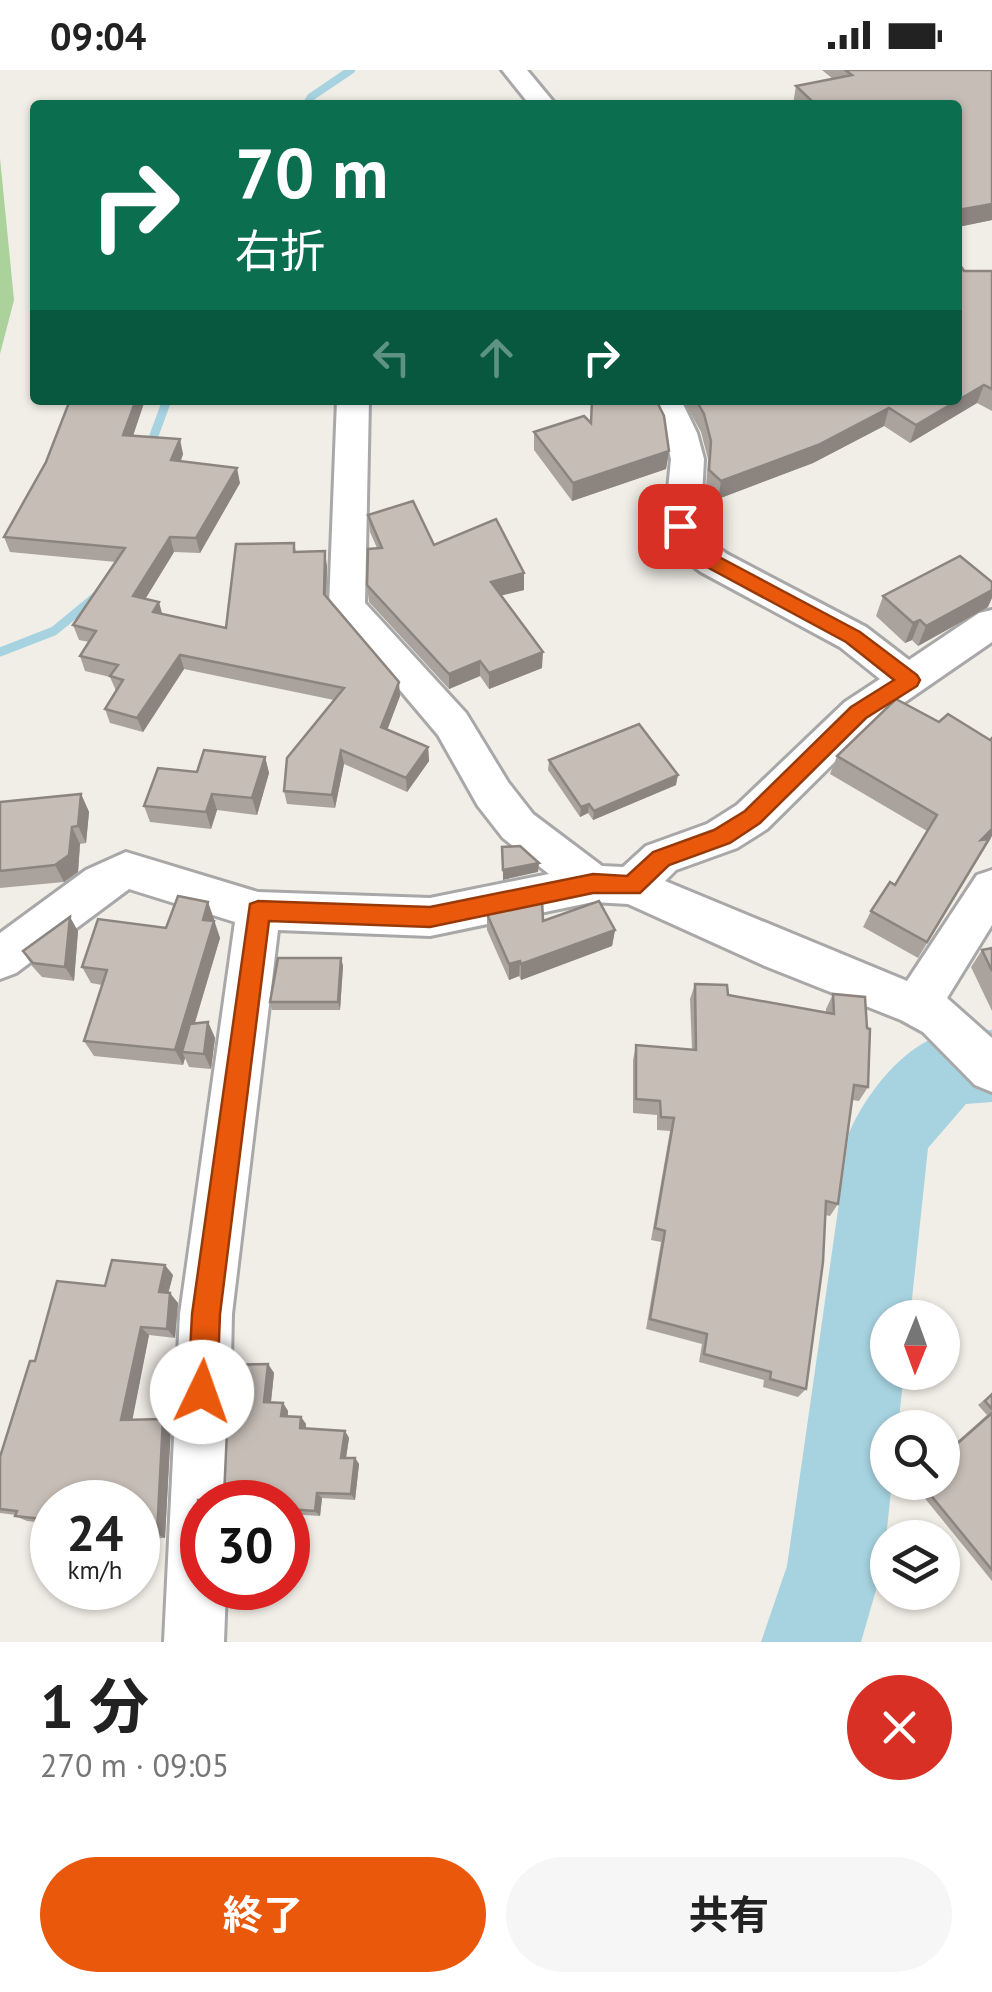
<!DOCTYPE html>
<html lang="ja">
<head>
<meta charset="utf-8">
<style>
	body { margin:0; font-family:"PT Sans","Noto Sans JP",sans-serif; background:#f6f6f6; color:#222; height:100vh; display:flex; flex-direction:column; font-size:38px; white-space:nowrap }
	* { box-sizing:border-box; margin:0 }
	p { font-size:32px; color:#767676 }
	.icon { flex:none; width:55px; height:55px; fill:none; stroke:currentColor; stroke-width:2; stroke-linecap:round; stroke-linejoin:round }
	.map { position:relative; height:1572px; overflow:hidden }
	.details { display:flex; flex-direction:column; background:#fff; flex:1 }
	.details>* { flex:none }
	.banner { position:absolute; left:30px; top:30px; width:932px; height:305px; border-radius:10px; box-shadow:0 2px 8px #0004; background:#0b6e4f; color:#fff; overflow:hidden }
	.needle { width:65px; rotate:181deg }
	.tools { position:absolute; left:870px; top:1230px; display:grid; gap:20px }
	.tools a { display:grid; place-items:center; width:90px; height:90px; border-radius:50%; background:#fff; box-shadow:0 2px 8px #0004; font-size:50px }
	.speed { position:absolute; left:30px; top:1410px; display:flex; gap:20px; font-size:50px; font-weight:700; text-align:center }
	.speed>* { display:grid; place-content:center; width:130px; height:130px; border-radius:50%; background:#fff; box-shadow:0 2px 8px #0004; line-height:1 }
	.speed small { font-size:25px; font-weight:400 }
	.speed .limit { border:15px solid #d22; background:#fff; color:#111 }
	.pin { position:absolute; display:grid; place-items:center; width:85px; height:85px; color:#fff; margin:-42px; border-radius:20px; box-shadow:0 5px 15px #0006 }
	.me { position:absolute; width:110px; margin:-55px; rotate:3deg; stroke-linejoin:round; filter:drop-shadow(0 0 8px #0008) }
	.turn { display:flex; align-items:center; gap:35px; height:210px; padding:0 40px; font-size:45px }
	.turn .icon { width:130px; height:130px; stroke-width:2.5 }
	.turn b { display:block; font-size:70px; line-height:85px }
	.lanes { display:flex; align-items:center; height:95px; padding:0 40px; background:#0003; justify-content:center; gap:50px; direction:ltr }
	.lanes .off { opacity:.35 }
	.round { display:grid; place-items:center; flex:none; width:105px; height:105px; border-radius:52px; background:#f6f6f6 }
	.head { display:flex; align-items:center; justify-content:space-between; height:170px; padding:0 40px }
	h1 { font-size:60px; font-weight:700; line-height:75px }
	.action { display:flex; gap:20px; margin-top:auto; padding:20px 40px }
	.action a { flex:1; height:115px; border-radius:60px; background:#ea580c; color:#fff; font-size:40px; font-weight:700; line-height:115px; text-align:center }
	.action a+a { background:#f6f6f6; color:#222 }
	.status { display:flex; justify-content:space-between; align-items:center; height:70px; padding:0 50px; background:#fff; direction:ltr }
	.status svg { height:28px; fill:currentColor }
	.map>svg:first-child { display:block }
	.forest { fill:#abd29b }
	.lines { fill:none; stroke-linecap:round; stroke-linejoin:round }
	.stream-far1 { stroke:#a7d3e0; stroke-width:8 }
	.stream { stroke:#a7d3e0; stroke-width:9 }
	.river { fill:#a7d3e0; fill-rule:evenodd }
	.minor-casing { stroke:#a8a8a8; stroke-width:6 }
	.minor { fill:#fff; fill-rule:evenodd }
	.wall { fill:#aaa39d }
	.shaded-wall { fill:#8b847f }
	.building { fill:#c6bdb6; stroke:#8b847f; stroke-width:2.5 }
	.route { fill:#ea580c; stroke:#983908; stroke-width:2.5 }
</style>
</head>
<body>
<div class="status"><b>09:04</b><svg viewBox="0 0 49 12"><path d="M0 12V9h3v3zM5 12V6h3v6zM10 12V3h3v9zM15 12V0h3v12zM26 1h20v11H26zM47 4h2v5h-2z"/></svg></div>
<div class="map">
<svg width="992" height="1572" viewBox="0 0 992 1572">
	<rect width="100%" height="100%" fill="#f1eee7"/>
	<!-- forest -->
	<polygon class="forest" points="0,88 14,230 0,284"/>
	<g class="lines">
		<!-- stream-far1 -->
		<polyline class="stream-far1" points="306,35 311,27 351,0"/>
		<!-- stream -->
		<g class="stream">
			<polyline points="148,382 167,330"/>
			<polyline points="0,582 54,561 99,524"/>
		</g>
		<!-- river -->
		<path class="river" d="M 992,960 L 992,1032 L 966,1034 L 928,1078 L 910,1248 L 888,1248 L 888,1302 L 904,1302 L 898,1358 L 888,1358 L 888,1412 L 892,1412 L 883,1496 L 861,1572 L 761,1572 L 787,1496 L 849,1063 C 865,1025 903,975 945,964 C 960,961 977,961 992,960 Z"/>
		<defs>
			<g id="minor">
				<polygon points="502,0 527,0 556,35 530,35"/>
				<polygon points="337,330 369,330 365,533 466,643 508,712 533,744 602,796 623,797 646,776 707,754 737,735 845,632 880,609 840,577 701,502 671,479 664,461 671,389 665,363 649,330 681,330 697,363 704,389 700,465 727,484 866,557 909,590 979,543 992,540 992,572 873,654 767,759 737,778 676,800 665,811 907,911 977,805 992,800 992,855 947,928 992,968 992,1022 975,1015 923,962 901,950 765,896 628,834 593,832 430,866 278,860 232,1244 228,1432 202,1432 202,1518 226,1518 224,1572 164,1572 180,1244 235,852 129,819 16,903 0,909 0,863 86,800 126,782 258,822 430,828 549,804 503,768 478,736 438,665 329,536"/>
			</g>
		</defs>
		<!-- minor casing -->
		<use href="#minor" class="minor-casing"/>
		<!-- minor -->
		<use href="#minor" class="minor"/>
	</g>
	<!-- wall -->
	<g class="wall">
		<polygon points="822,0 992,0 992,150 958,157 958,35 794,35 793,34 796,16 833,9"/>
		<polygon points="964,201 992,201 992,341 977,333 910,373 884,356 813,393 718,429 706,418 708,389 701,362 683,330 958,330"/>
		<polygon points="145,330 133,366 183,384 181,391 240,413 200,483 174,482 145,529 162,544 226,558 294,473 296,482 327,496 326,527 400,626 387,660 428,677 429,691 407,722 344,694 335,738 287,734 284,721 334,630 184,599 143,662 110,653 105,639 116,621 110,607 85,601 80,586 89,572 79,570 73,555 116,492 10,482 4,467 46,392"/>
		<polygon points="590,352 669,381 666,399 572,431 534,380 534,362"/>
		<polygon points="368,445 434,475 524,520 501,525 542,598 489,619 480,606 449,619 369,532 367,515 377,478 370,462"/>
		<polygon points="883,526 988,537 918,576 912,570 905,573 876,546"/>
		<polygon points="939,652 990,670 992,668 992,766 918,888 863,857 871,841 895,815 927,761 830,704 837,686"/>
		<polygon points="265,687 269,703 257,745 217,740 211,759 150,752 144,736"/>
		<polygon points="549,690 676,715 593,750 588,743 580,747 548,700"/>
		<polygon points="81,724 89,742 86,773 80,774 78,802 64,812 0,818 0,732"/>
		<polygon points="487,844 615,860 612,876 521,910 519,906 509,910 487,860"/>
		<polygon points="214,849 220,868 195,953 208,952 215,968 211,999 189,997 185,988 183,995 94,986 84,971 102,915 91,913 82,897 166,858"/>
		<polygon points="78,861 74,911 42,907 32,896 23,881"/>
		<polygon points="992,878 992,941 971,897 982,880"/>
		<polygon points="341,888 343,896 340,940 272,940 270,932"/>
		<polygon points="695,914 728,925 826,943 826,939 833,924 868,1017 859,1031 852,1030 838,1134 830,1146 825,1145 806,1319 798,1327 763,1317 764,1310 699,1292 702,1274 646,1259 661,1172 651,1170 670,1061 657,1060 657,1045 633,1043 633,990 636,975 692,979 690,929"/>
		<polygon points="173,1205 168,1223 178,1233 175,1268 149,1265 132,1350 171,1356 165,1468 138,1469 138,1432 52,1432 52,1454 27,1451 15,1446 16,1445 0,1443 0,1387 105,1216"/>
		<polygon points="268,1294 274,1303 271,1332 283,1333 288,1341 288,1346 301,1347 306,1354 306,1358 345,1361 349,1368 346,1388 355,1388 359,1394 355,1430 322,1428 320,1446 288,1444 288,1432 202,1432 202,1438 198,1435 198,1430 221,1430 224,1427 230,1295"/>
		<polygon points="992,1323 992,1511 923,1426 928,1422 920,1412 942,1412 942,1385 987,1345 978,1335"/>
	</g>
	<!-- shaded-wall -->
	<g class="shaded-wall">
		<polygon points="992,134 992,150 958,157 958,140"/>
		<polygon points="984,315 977,333 910,373 916,355"/>
		<polygon points="136,330 145,330 128,380 123,365"/>
		<polygon points="889,338 884,356 813,393 718,429 721,411"/>
		<polygon points="180,369 183,384 175,405 171,390"/>
		<polygon points="669,381 666,399 572,431 573,413"/>
		<polygon points="237,398 240,413 200,483 196,468"/>
		<polygon points="170,467 174,482 138,541 133,526"/>
		<polygon points="325,481 327,496 326,538 324,524"/>
		<polygon points="524,503 524,520 491,528 491,512"/>
		<polygon points="992,520 992,528 988,537 918,576 926,556"/>
		<polygon points="159,532 163,547 153,542"/>
		<polygon points="920,550 912,570 905,573 913,553"/>
		<polygon points="543,582 542,598 489,619 489,603"/>
		<polygon points="180,585 184,599 143,662 137,648"/>
		<polygon points="480,591 480,606 449,619 449,604"/>
		<polygon points="399,612 400,626 383,671 381,657"/>
		<polygon points="428,677 429,691 407,722 406,708"/>
		<polygon points="341,680 344,694 335,738 332,725"/>
		<polygon points="265,687 269,703 257,745 252,728"/>
		<polygon points="678,705 676,715 593,750 594,741"/>
		<polygon points="81,724 89,742 86,773 78,756"/>
		<polygon points="212,724 217,740 211,759 206,742"/>
		<polygon points="589,734 588,743 580,747 581,737"/>
		<polygon points="72,757 80,774 78,802 64,812 55,795"/>
		<polygon points="992,759 992,766 971,787 981,770"/>
		<polygon points="539,793 538,802 503,810 503,800"/>
		<polygon points="208,832 214,849 209,867 203,850"/>
		<polygon points="70,847 78,861 74,911 65,897"/>
		<polygon points="214,851 220,868 186,982 182,982 185,988 183,995 175,980"/>
		<polygon points="615,860 612,876 521,910 521,894"/>
		<polygon points="341,888 343,896 340,940 338,932"/>
		<polygon points="520,891 519,906 509,910 509,894"/>
		<polygon points="208,952 215,968 211,999 204,984"/>
		<polygon points="165,1195 173,1205 166,1232 159,1222"/>
		<polygon points="170,1223 178,1233 175,1268 167,1259"/>
		<polygon points="141,1257 149,1265 131,1357 121,1350"/>
		<polygon points="268,1294 274,1303 270,1340 264,1332"/>
		<polygon points="283,1333 288,1341 287,1354 281,1346"/>
		<polygon points="301,1347 306,1354 305,1365 300,1358"/>
		<polygon points="163,1349 171,1356 165,1468 157,1464"/>
		<polygon points="345,1361 349,1368 345,1394 341,1388"/>
		<polygon points="355,1388 359,1394 355,1430 351,1424"/>
		<polygon points="317,1423 322,1428 320,1446 315,1441"/>
	</g>
	<!-- building -->
	<g class="building">
		<polygon points="845,0 992,0 992,134 958,140 958,35 816,35 796,16 852,5"/>
		<polygon points="960,195 964,201 992,201 992,319 984,315 916,355 889,338 818,375 721,411 709,400 711,371 704,344 696,330 958,330 958,196"/>
		<polygon points="70,330 136,330 123,365 180,369 171,390 237,398 196,468 170,467 133,526 159,532 153,542 226,558 236,474 294,473 294,482 325,481 324,524 399,612 381,657 428,677 406,708 341,680 332,725 284,721 287,688 344,618 180,585 137,648 105,639 123,610 110,606 118,595 80,586 96,561 73,555 125,478 4,467 46,392"/>
		<polygon points="592,330 656,330 664,346 669,381 573,413 534,362 584,346 591,353"/>
		<polygon points="413,431 434,475 496,449 524,503 491,512 543,582 489,603 480,591 449,604 367,515 368,479 382,478 368,445"/>
		<polygon points="960,486 992,512 992,520 926,556 920,550 913,553 883,526"/>
		<polygon points="896,629 939,652 948,644 990,670 992,668 992,759 981,770 989,769 927,872 871,841 890,812 895,815 937,745 837,686"/>
		<polygon points="639,654 678,705 594,741 589,734 581,737 549,690"/>
		<polygon points="204,680 265,687 252,728 212,724 206,742 144,736 158,698 197,702"/>
		<polygon points="81,724 78,756 72,757 69,785 55,795 0,801 0,732"/>
		<polygon points="520,776 539,793 503,800 502,777"/>
		<polygon points="178,826 208,832 203,850 214,851 175,980 84,971 107,900 82,897 98,849 166,858"/>
		<polygon points="542,830 543,851 599,831 615,860 521,894 520,891 509,894 487,844"/>
		<polygon points="70,847 65,897 33,893 23,881"/>
		<polygon points="992,878 992,901 982,880"/>
		<polygon points="278,888 341,888 338,932 270,932"/>
		<polygon points="695,914 727,915 728,925 834,944 833,924 865,927 867,958 870,959 868,1017 854,1015 838,1134 826,1131 823,1192 806,1319 770,1309 771,1302 704,1284 707,1264 650,1249 665,1161 655,1158 674,1048 661,1047 660,1031 636,1029 636,975 696,980"/>
		<polygon points="208,952 204,984 182,982 190,954"/>
		<polygon points="112,1190 165,1195 159,1222 170,1223 167,1259 141,1257 121,1350 163,1349 157,1464 138,1465 138,1432 52,1432 52,1450 15,1446 17,1441 0,1439 0,1387 30,1291 35,1291 57,1211 105,1216"/>
		<polygon points="268,1294 264,1332 283,1333 281,1346 301,1347 300,1358 345,1361 341,1388 355,1388 351,1424 317,1423 315,1441 288,1439 288,1432 202,1432 202,1435 198,1435 198,1430 221,1430 224,1427 230,1295"/>
		<polygon points="992,1324 992,1339 985,1331"/>
		<polygon points="992,1343 992,1500 929,1423 934,1418 929,1412 942,1412 942,1387"/>
	</g>
	<!-- route -->
	<polygon class="route" points="680,450 687,451 692,467 721,488 860,562 917,605 920,610 917,616 866,648 760,753 730,773 669,795 640,823 593,823 430,857 269,851 220,1244 217,1322 213,1333 202,1337 192,1333 188,1322 192,1244 250,834 258,831 430,837 593,804 627,806 653,782 714,760 745,741 851,637 894,610 846,572 707,497 676,475 671,456"/>
</svg>
<div class="tools">
<a><svg class="needle" viewBox="-14 -14 28 28"><path d="M0-13l5 13h-10z" fill="#e53935"/><path d="M0 13l5-13h-10z" fill="#767676"/></svg></a>
<a><svg class="icon" aria-label="search" viewBox="0 0 24 24"><circle cx="10" cy="10" r="6"/><path d="M15 15l6 6"/></svg></a>
<a><svg class="icon" aria-label="layers" viewBox="0 0 24 24"><path d="M12 4l9 5-9 5-9-5zM3 14l9 5 9-5"/></svg></a>
</div>
<div class="speed"><div>24<small>km/h</small></div><div class="limit">30</div></div>
<div class="pin" style="left:680px;top:456px;background:#d93025"><svg class="icon" aria-label="arrive" viewBox="0 0 24 24"><path d="M6 21V4h12l-3 4 3 4H6"/></svg></div>
<svg class="me" style="left:202px;top:1322px" viewBox="-20 -20 40 40"><circle r="19" fill="#fff"/><path d="M0-13L10 11 0 6-10 11z" fill="#ea580c"/></svg>
<div class="banner">
<div class="turn"><svg class="icon" aria-label="right" viewBox="0 0 24 24"><path d="M7 20v-9h11M14 6l5 5-5 5"/></svg><div><b>70 m</b>右折</div></div>
<div class="lanes"><svg class="icon off" aria-label="left" viewBox="0 0 24 24"><path d="M17 20v-9H6M10 6l-5 5 5 5"/></svg><svg class="icon off" aria-label="ahead" viewBox="0 0 24 24"><path d="M12 20V5M6 11l6-6 6 6"/></svg><svg class="icon" aria-label="right" viewBox="0 0 24 24"><path d="M7 20v-9h11M14 6l5 5-5 5"/></svg></div>
</div>
</div>
<section class="details">
<div class="head"><div><h1>1 分</h1><p>270 m · 09:05</p></div><a class="round" style="background:#d93025;color:#fff"><svg class="icon" aria-label="close" viewBox="0 0 24 24"><path d="M6 6l12 12M18 6L6 18"/></svg></a></div>
<div class="action"><a>終了</a><a>共有</a></div>
</section>
</body>
</html>
